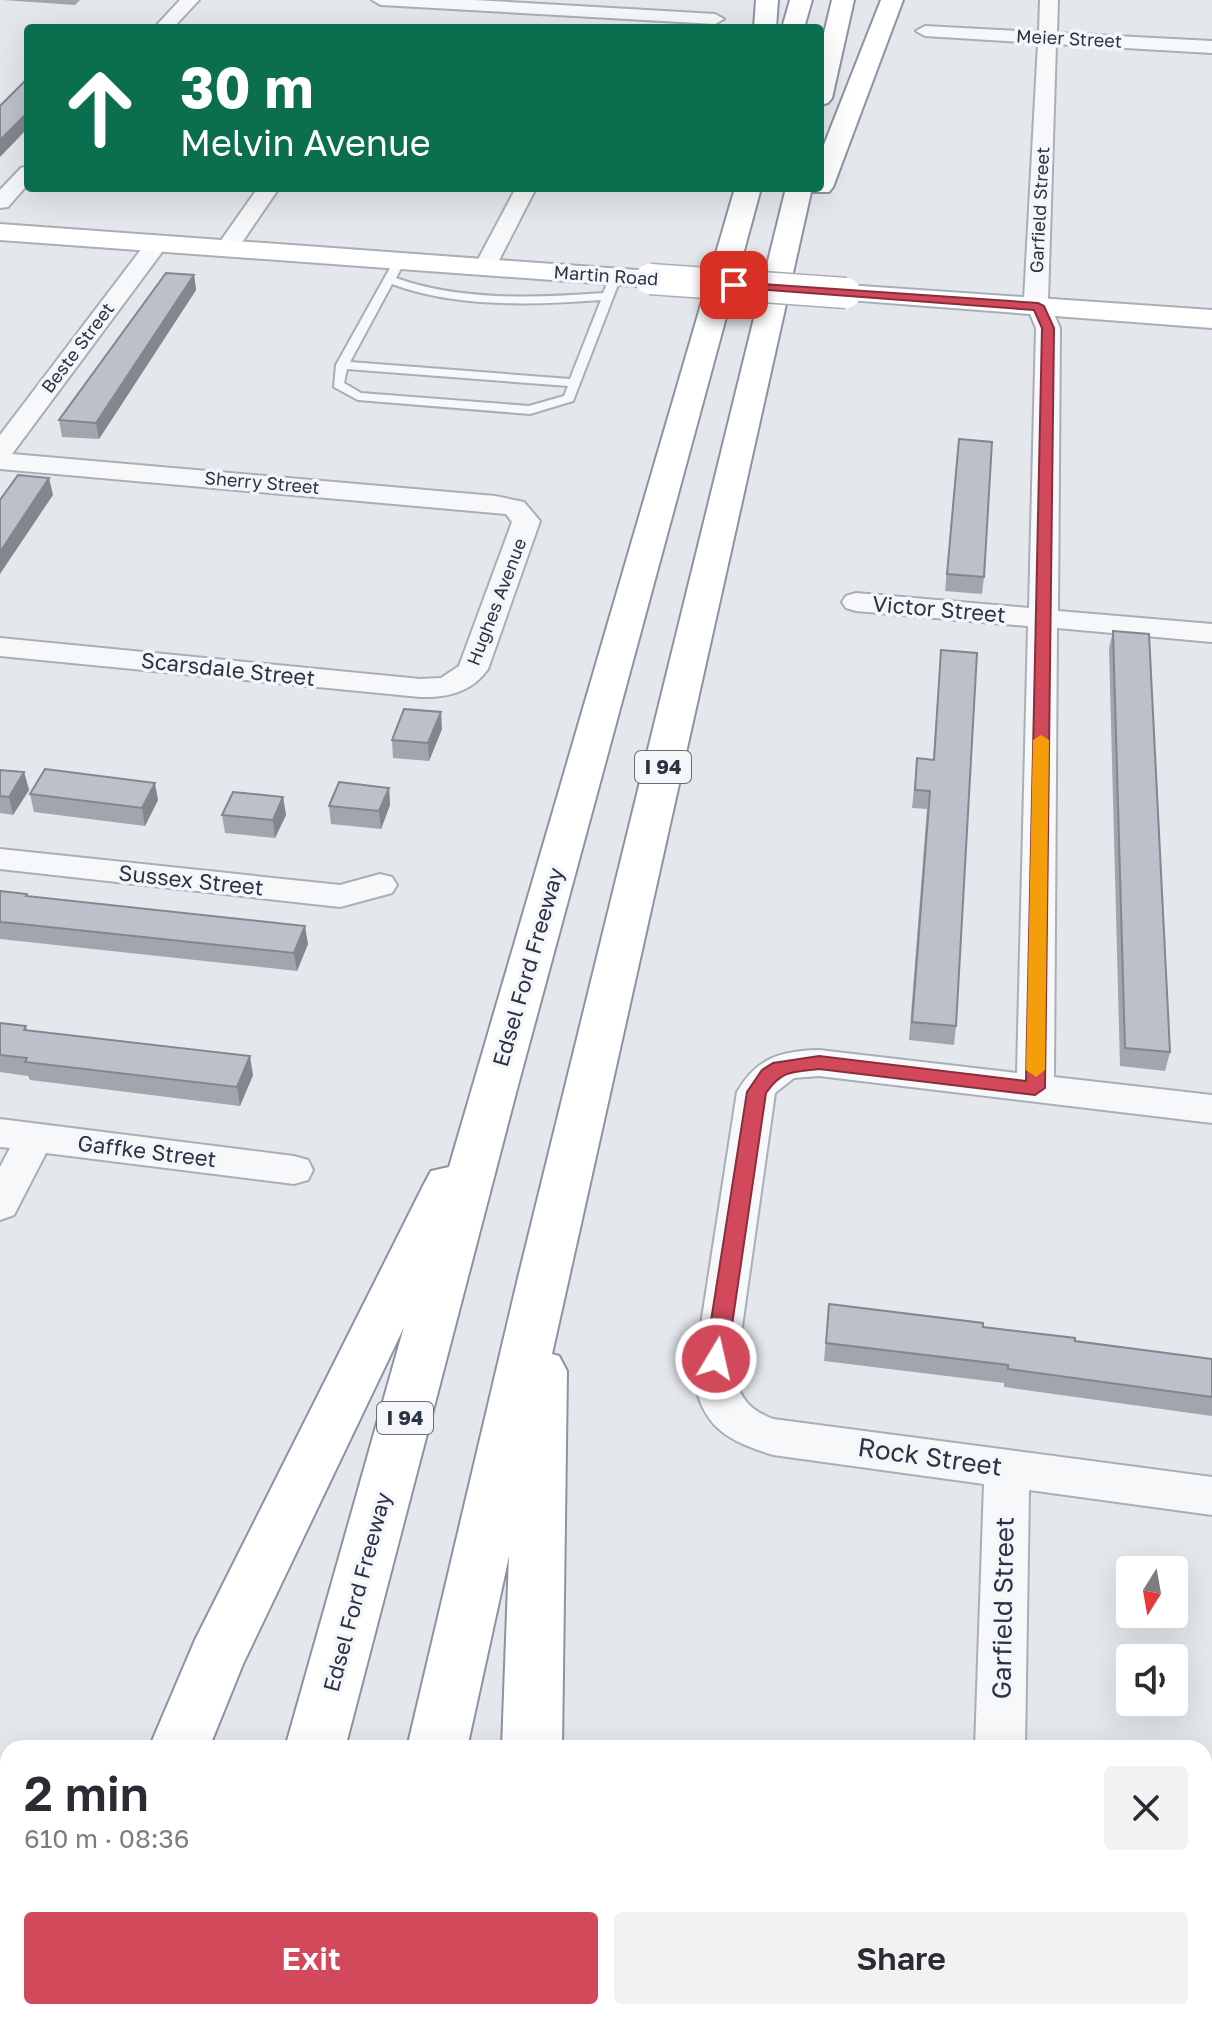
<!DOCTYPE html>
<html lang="en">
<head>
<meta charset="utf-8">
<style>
	body { margin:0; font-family:"Golos Text",sans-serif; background:#f2f2f3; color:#2b2b33; height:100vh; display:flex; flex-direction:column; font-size:30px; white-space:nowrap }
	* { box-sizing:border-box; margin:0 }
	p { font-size:26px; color:#7c7c81 }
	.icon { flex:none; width:44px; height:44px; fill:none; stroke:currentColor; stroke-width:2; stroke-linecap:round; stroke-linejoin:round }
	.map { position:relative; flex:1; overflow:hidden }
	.side { position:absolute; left:0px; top:1740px; width:1212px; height:280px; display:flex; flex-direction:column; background:#fff; border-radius:24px 24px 0 0; box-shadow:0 8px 32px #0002 }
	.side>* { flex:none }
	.hud { position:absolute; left:24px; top:24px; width:800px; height:168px; border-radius:8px; box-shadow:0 8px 32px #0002; background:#0b6e4f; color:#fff; overflow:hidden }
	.needle { width:52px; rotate:191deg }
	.controls { position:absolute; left:1116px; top:1556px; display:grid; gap:16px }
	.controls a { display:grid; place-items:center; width:72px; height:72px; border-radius:8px; background:#fff; box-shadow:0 8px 32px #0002; font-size:40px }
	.pin { position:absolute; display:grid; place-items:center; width:68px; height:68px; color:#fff; margin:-34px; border-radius:16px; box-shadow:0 4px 12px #0006 }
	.me { position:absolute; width:88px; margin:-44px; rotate:9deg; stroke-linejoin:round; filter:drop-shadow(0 0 6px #0008) }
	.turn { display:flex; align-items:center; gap:28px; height:168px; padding:0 24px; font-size:36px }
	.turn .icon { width:104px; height:104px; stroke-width:2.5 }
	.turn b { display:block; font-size:56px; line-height:68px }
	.round { display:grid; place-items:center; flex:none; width:84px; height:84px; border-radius:8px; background:#f2f2f3 }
	.headline { display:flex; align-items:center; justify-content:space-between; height:136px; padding:0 24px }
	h1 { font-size:48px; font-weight:600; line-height:60px }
	.primary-button { display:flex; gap:16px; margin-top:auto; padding:16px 24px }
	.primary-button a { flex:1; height:92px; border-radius:8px; background:#d1495b; color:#fff; font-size:32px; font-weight:600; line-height:92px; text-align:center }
	.primary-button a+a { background:#f2f2f3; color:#2b2b33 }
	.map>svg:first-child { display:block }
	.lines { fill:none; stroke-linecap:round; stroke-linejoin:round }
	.lane-casing { stroke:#a9aeb7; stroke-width:4 }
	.street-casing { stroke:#a9aeb7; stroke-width:4 }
	.secondary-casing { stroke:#a9aeb7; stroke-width:4 }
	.highway-casing { stroke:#8b94a3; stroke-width:4 }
	.lane { fill:#f7f8fa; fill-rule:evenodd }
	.street { fill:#f7f8fa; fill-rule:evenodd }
	.secondary { fill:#fff; fill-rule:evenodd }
	.highway { fill:#fff; fill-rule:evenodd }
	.secondary-bridge-casing { stroke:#a9aeb7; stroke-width:33; stroke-linecap:butt }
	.secondary-bridge { stroke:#fff; stroke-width:30 }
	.wall { fill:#a1a5ae }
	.shaded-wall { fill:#83868d }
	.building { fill:#bbc0ca; stroke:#83868d; stroke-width:2 }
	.route { fill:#d1495b; stroke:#882f3b; stroke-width:2 }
	.slow { fill:#f59e0b }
	.labels { text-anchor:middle; stroke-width:7; stroke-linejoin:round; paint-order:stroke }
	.far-street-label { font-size:18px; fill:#2b3445; stroke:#f4f6f9 }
	.shield { fill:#f4f6f9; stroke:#676e7b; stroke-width:2 }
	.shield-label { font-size:20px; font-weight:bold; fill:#2b3445 }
	.street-label { font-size:22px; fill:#2b3445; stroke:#f4f6f9 }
	.near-street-label { font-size:26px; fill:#2b3445; stroke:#f4f6f9 }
</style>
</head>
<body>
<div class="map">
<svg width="1212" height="2020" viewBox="0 0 1212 2020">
	<rect width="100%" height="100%" fill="#e4e7ec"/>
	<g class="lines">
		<defs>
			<path id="lane" d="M 395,259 L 405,261 L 396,278 C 460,301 535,298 603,293 L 611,275 L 619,275 L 621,277 L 573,401 L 530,414 L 358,400 L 334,387 L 336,365 ZM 392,284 C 457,308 533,305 601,300 L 570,379 L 350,362 ZM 347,369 L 568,386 L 564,396 L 529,406 L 361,393 L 344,383 Z"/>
			<g id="street">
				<polygon points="180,0 199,0 173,28 154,28"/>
				<polygon points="372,0 474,0 715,14 724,19 715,24 381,5"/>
				<path d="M 1040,0 L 1058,0 L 1057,33 L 1212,41 L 1212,53 L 1056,44 L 1048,300 L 1060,328 L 1058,611 L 1212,624 L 1212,642 L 1057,628 L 1054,1077 L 1212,1095 L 1212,1123 L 819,1076 L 794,1078 L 775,1093 L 735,1376 C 740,1399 750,1410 773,1419 L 1212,1477 L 1212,1515 L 1029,1490 L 1025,1748 L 975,1748 L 984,1484 L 773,1455 C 726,1440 703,1428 693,1376 L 737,1092 C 757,1058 780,1051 819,1050 L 1017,1073 L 1028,626 L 856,611 L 846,608 L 842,602 L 846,596 L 856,593 L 1029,608 L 1036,328 L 1024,300 L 1038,43 L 925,36 L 916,31 L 925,26 L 1039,32 Z"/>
				<polygon points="28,166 28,184 8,207 0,208 0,190 21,168"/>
				<polygon points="258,188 279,188 234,254 218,254 215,249"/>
				<polygon points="516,188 536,188 493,272 477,272 474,267"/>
				<path d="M 157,237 L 168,244 L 12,454 L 495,496 L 524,502 L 540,521 L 488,669 C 472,692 447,698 420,697 L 0,656 L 0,638 L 420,679 L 441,678 L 459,666 L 512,522 L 506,514 L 0,469 L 0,435 L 149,239 Z"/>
				<polygon points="0,849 340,885 380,874 392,877 397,885 392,893 340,907 0,869"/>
				<polygon points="0,1119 294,1156 308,1160 313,1170 308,1180 294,1184 46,1153 14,1215 0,1220 0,1167 10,1148 0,1147"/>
				<rect x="966" y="2012" width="54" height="8"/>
			</g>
			<g id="secondary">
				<polygon points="0,224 650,271 660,273 664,279 660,285 650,287 0,240"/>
				<polygon points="846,285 1212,310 1212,328 836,299 832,293 836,287"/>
			</g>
			<g id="highway">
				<polygon points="756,0 778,0 776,28 754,28"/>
				<polygon points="790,0 812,0 804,28 782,28"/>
				<polygon points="832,0 854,0 832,98 828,103 820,105 820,50"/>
				<polygon points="881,0 903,0 833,187 829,192 811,192 552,1354 559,1356 567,1371 562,1748 502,1748 509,1556 467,1748 407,1748 518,1278 786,188 820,188 820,155"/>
				<polygon points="735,188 761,188 517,1089 345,1748 285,1748 404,1327 243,1664 209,1748 149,1748 195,1640 424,1184 431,1171 449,1167"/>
				<polygon points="34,2012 101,2012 98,2020 31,2020"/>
				<polygon points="210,2012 276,2012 274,2020 208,2020"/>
				<polygon points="344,2012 410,2012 408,2020 342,2020"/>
				<polygon points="478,2012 544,2012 543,2020 477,2020"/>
			</g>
		</defs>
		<!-- lane casing -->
		<use href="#lane" class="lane-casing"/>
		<!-- street casing -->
		<use href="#street" class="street-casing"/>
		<!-- secondary casing -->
		<use href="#secondary" class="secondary-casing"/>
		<!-- highway casing -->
		<use href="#highway" class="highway-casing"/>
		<!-- lane -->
		<use href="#lane" class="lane"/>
		<!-- street -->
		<use href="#street" class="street"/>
		<!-- secondary -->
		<use href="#secondary" class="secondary"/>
		<!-- highway -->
		<use href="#highway" class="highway"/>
		<defs>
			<polyline id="secondary-bridge" points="650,279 846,293"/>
		</defs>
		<!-- secondary-bridge casing -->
		<use href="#secondary-bridge" class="secondary-bridge-casing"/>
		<!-- secondary-bridge -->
		<use href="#secondary-bridge" class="secondary-bridge"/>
	</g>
	<!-- wall -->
	<g class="wall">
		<polygon points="3,0 80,0 75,5"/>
		<polygon points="194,275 196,290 99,439 62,437 59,420"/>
		<polygon points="957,456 984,577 982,594 945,591"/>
		<polygon points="1113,631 1170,1052 1165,1071 1120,1066 1109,648"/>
		<polygon points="941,650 956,1026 954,1045 909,1040 927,809 912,808 917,758 933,760"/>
		<polygon points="442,729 429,761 393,758 392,740"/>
		<polygon points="0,770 24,772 29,790 13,815 0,813"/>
		<polygon points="389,788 390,805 381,829 331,824 329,806"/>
		<polygon points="30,794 158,800 145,826 34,812"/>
		<polygon points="283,797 286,815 275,838 225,833 222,815"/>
		<polygon points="0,891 27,894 28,897 308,944 297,971 0,939"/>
		<polygon points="0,1023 26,1026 27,1030 253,1075 240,1106 30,1080 28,1076 0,1072"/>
		<polygon points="829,1304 1075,1341 1212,1359 1212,1416 1004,1387 1004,1383 824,1361"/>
	</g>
	<!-- shaded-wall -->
	<g class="shaded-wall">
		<polygon points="28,112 28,128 0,157 0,140"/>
		<polygon points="194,275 196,290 99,439 96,423"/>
		<polygon points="49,478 53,495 0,574 0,552"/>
		<polygon points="441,712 442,729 429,761 428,743"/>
		<polygon points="24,772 29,790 13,815 9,797"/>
		<polygon points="155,783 158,800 145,826 142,808"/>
		<polygon points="389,788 390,805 381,829 379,811"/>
		<polygon points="283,797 286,815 275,838 273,820"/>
		<polygon points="305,926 308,944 297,971 294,953"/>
		<polygon points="250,1056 253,1075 240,1106 237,1087"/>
	</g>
	<!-- building -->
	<g class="building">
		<polygon points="28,78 28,112 0,140 0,106"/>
		<polygon points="166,273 194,275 96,423 59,420"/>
		<polygon points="959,439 992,442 984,577 947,574"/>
		<polygon points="18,475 49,478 0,552 0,500"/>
		<polygon points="1113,631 1149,634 1170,1052 1125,1048"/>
		<polygon points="941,650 977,653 956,1026 912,1022 930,791 915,790 917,758 934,760"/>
		<polygon points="404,709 441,712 428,743 392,740"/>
		<polygon points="45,769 155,783 142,808 30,794"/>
		<polygon points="0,770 24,772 9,797 0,796"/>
		<polygon points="339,782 389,788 379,811 329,806"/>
		<polygon points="233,792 283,797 273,820 222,815"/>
		<polygon points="0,891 27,894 26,896 305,926 294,953 11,923 0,922"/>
		<polygon points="0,1023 26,1026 24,1030 250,1056 237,1087 25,1062 27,1058 0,1055"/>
		<polygon points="829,1304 983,1323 983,1327 1075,1338 1075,1341 1212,1359 1212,1397 1008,1369 1008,1365 826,1343"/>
	</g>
	<!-- route -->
	<path class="route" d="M 734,282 L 1038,303 L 1044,306 L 1054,328 L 1045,1088 L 1035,1095 L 819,1069 C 792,1072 782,1070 766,1093 L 727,1359 L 724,1365 L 716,1368 L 709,1365 L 705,1359 L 747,1092 L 762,1070 L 773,1063 L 819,1056 L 1026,1081 L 1042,328 L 1034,310 L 730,287 L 728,285 Z"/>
	<!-- slow -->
	<polygon class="slow" points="1041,735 1049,740 1045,1070 1036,1077 1026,1070 1033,740"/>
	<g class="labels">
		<!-- far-street labels -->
		<g class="far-street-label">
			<text transform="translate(1069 39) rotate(3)" y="6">Meier Street</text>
			<text transform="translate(1040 210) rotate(-87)" y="6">Garfield Street</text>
			<text transform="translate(606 276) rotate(4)" y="6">Martin Road</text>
			<text transform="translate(78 348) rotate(-53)" y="6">Beste Street</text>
			<text transform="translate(262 483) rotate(5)" y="6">Sherry Street</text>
			<text transform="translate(497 602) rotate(-69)" y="6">Hughes Avenue</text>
		</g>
		<!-- shield labels -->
		<g class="shield">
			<rect x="635" y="751" width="56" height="32" rx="6"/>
			<rect x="377" y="1402" width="56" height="32" rx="6"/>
		</g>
		<g class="shield-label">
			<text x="663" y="774">I 94</text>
			<text x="405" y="1425">I 94</text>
		</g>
		<!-- street labels -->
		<g class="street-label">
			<text transform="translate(939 609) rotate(5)" y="8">Victor Street</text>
			<text transform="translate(228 669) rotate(6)" y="8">Scarsdale Street</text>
			<text transform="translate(191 880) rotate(6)" y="8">Sussex Street</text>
			<text transform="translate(528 967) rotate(-74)" y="8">Edsel Ford Freeway</text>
			<text transform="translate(147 1151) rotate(7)" y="8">Gaffke Street</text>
			<text transform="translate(357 1592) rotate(-75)" y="8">Edsel Ford Freeway</text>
		</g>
		<!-- near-street labels -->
		<g class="near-street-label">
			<text transform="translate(930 1457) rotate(8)" y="9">Rock Street</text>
			<text transform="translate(1003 1608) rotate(-89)" y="9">Garfield Street</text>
		</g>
	</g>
</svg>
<div class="controls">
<a><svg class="needle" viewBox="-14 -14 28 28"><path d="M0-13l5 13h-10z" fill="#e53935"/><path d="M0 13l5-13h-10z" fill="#7c7c81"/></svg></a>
<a><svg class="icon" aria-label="sound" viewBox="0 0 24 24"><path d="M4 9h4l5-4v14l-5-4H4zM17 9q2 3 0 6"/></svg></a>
</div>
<div class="pin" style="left:734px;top:285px;background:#d93025"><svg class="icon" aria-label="arrive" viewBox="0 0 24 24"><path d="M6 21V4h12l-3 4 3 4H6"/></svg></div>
<svg class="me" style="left:716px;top:1359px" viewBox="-20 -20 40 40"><circle r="17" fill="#d1495b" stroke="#fff" stroke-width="3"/><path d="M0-11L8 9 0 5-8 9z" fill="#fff"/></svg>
<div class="hud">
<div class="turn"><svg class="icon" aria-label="ahead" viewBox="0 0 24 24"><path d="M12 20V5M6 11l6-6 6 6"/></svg><div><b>30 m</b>Melvin Avenue</div></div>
</div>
<section class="side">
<div class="headline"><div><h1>2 min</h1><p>610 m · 08:36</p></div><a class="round"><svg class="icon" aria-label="close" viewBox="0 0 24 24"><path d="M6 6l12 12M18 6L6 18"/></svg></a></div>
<div class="primary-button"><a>Exit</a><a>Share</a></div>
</section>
</div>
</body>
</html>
